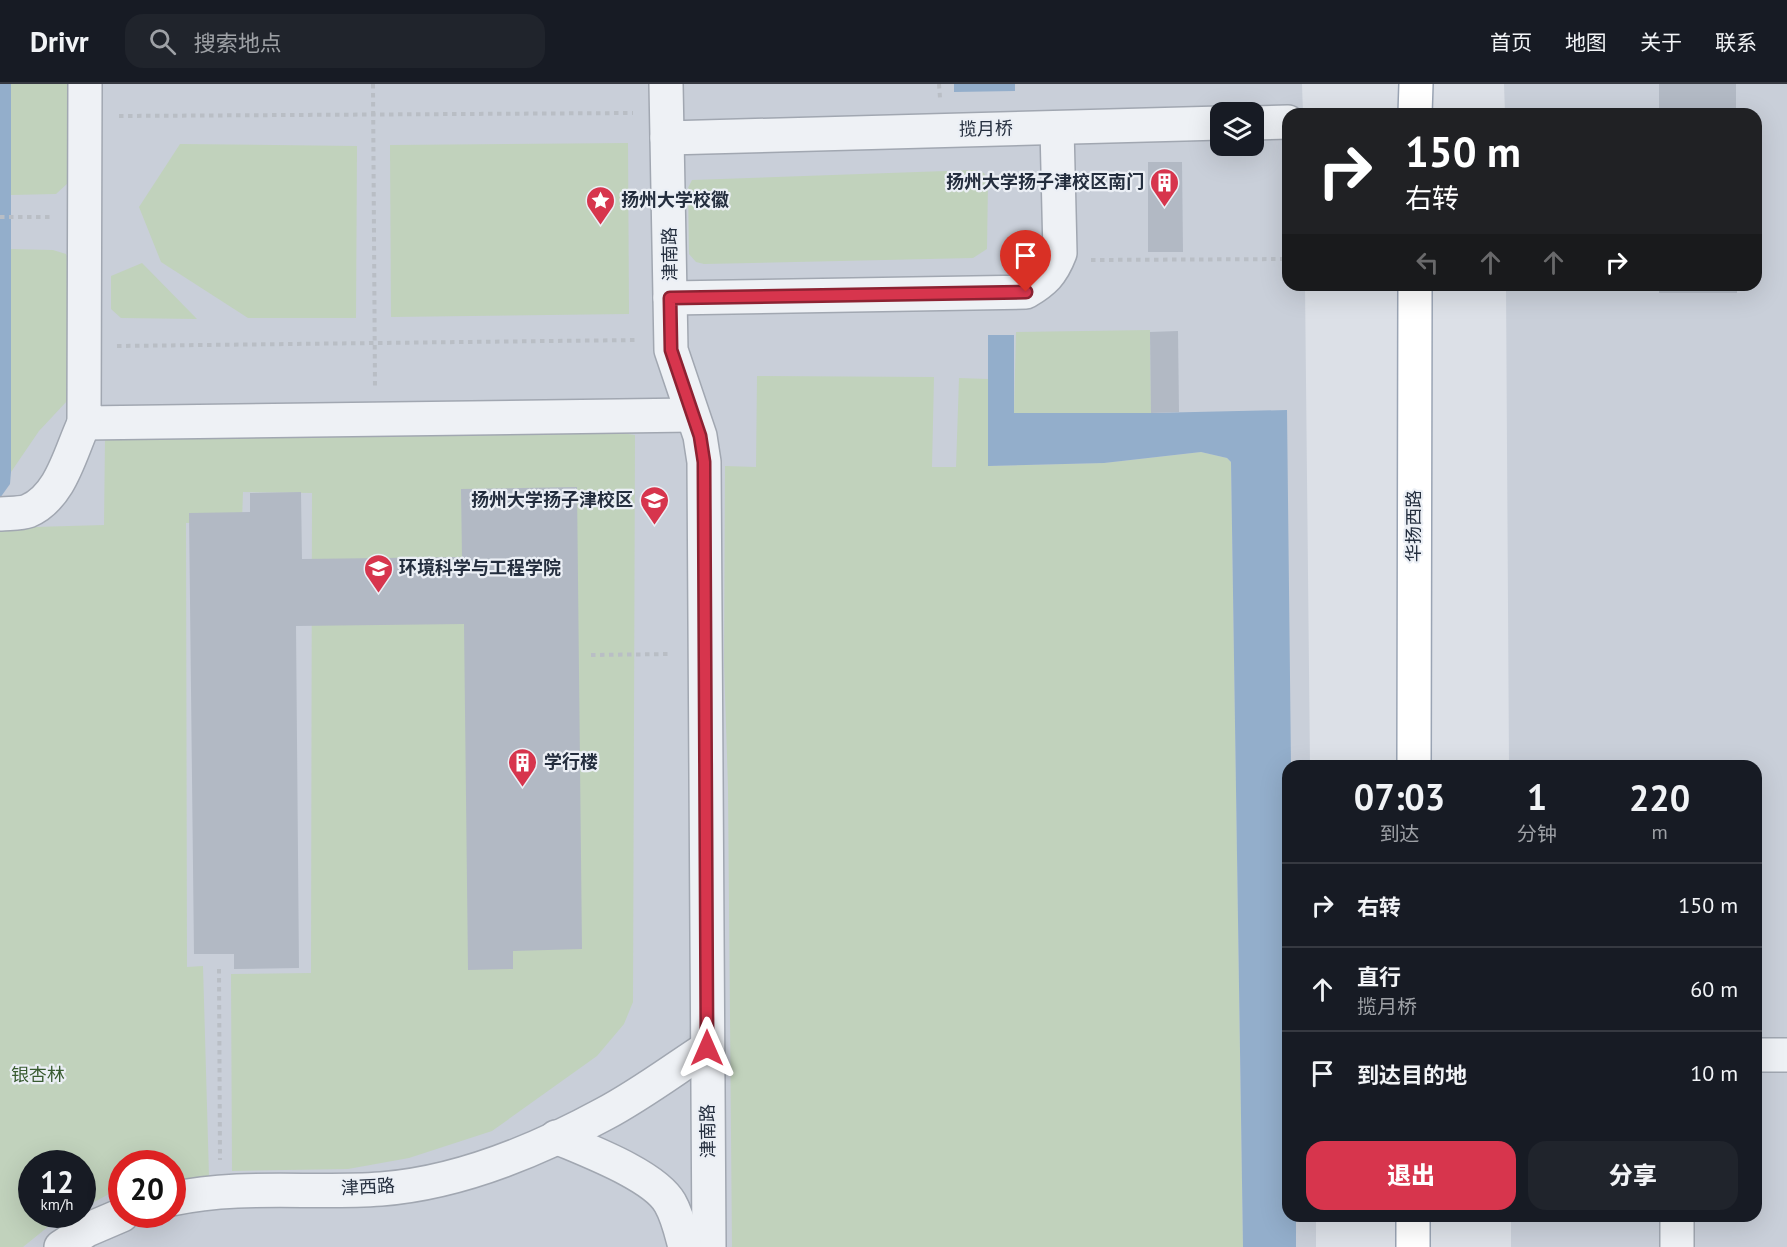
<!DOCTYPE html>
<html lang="zh">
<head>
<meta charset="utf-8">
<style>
	body { margin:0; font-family:"PT Sans","Noto Sans SC",sans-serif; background:#20242c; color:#f1f3f6; height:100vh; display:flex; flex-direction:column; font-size:22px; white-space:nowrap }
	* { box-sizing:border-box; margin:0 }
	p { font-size:20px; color:#9ea1a6 }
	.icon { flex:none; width:33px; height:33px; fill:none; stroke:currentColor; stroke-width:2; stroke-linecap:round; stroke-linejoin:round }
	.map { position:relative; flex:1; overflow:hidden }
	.panel { position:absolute; left:1282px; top:676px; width:480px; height:462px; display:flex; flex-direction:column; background:#171b24; border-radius:18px; box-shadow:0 6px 24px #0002 }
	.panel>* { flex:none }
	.guide { position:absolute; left:1282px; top:24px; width:480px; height:183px; border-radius:18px; box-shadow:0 6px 24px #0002; background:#202124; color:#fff; overflow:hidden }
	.fabs { position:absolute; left:1210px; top:18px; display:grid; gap:12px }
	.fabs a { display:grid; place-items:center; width:54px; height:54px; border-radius:12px; background:#171b24; box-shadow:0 6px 24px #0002; font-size:30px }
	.speed { position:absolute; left:18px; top:1066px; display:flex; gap:12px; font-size:30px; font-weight:700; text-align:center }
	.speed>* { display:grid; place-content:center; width:78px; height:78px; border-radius:50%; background:#171b24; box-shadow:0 6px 24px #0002; line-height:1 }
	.speed small { font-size:15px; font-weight:400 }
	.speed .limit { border:9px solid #d22; background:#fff; color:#111 }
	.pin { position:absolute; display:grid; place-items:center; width:51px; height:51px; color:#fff; margin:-62px -26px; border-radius:50% 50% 50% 0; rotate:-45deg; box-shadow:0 0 6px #0007 }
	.pin .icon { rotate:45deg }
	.me { position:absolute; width:66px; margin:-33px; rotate:0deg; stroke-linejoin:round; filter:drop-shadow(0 0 4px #0008) }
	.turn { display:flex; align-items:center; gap:21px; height:126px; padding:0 24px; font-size:27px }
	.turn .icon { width:78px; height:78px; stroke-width:2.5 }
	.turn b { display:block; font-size:42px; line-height:51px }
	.lanes { display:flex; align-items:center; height:57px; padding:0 24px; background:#0003; justify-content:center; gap:30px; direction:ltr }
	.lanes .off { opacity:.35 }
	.eta { display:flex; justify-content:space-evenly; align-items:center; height:102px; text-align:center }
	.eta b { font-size:36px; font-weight:800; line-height:42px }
	.action { display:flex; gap:12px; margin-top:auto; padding:12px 24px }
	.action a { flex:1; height:69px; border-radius:18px; background:#d7354d; color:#fff; font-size:24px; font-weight:800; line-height:69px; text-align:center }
	.action a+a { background:#20242c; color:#f1f3f6 }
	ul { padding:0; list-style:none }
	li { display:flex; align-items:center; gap:18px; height:84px; padding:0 24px; border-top:2px solid #363941 }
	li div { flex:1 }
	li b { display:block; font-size:22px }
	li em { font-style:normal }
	header { display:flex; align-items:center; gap:36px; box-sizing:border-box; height:84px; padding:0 30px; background:#171b24; border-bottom:2px solid #363941 }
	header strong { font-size:28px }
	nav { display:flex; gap:33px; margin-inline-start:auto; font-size:21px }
	.search { width:420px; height:54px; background:#20242c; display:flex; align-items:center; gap:15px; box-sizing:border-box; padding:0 21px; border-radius:18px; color:#9ea1a6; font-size:22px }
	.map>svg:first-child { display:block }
	.built { fill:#c9cfd9; fill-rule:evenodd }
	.green { fill:#c1d2bc }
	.water { fill:#93aecb }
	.building { fill:#b2b9c4 }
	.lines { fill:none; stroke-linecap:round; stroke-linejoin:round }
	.minor-casing { stroke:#a1a7b1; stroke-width:36 }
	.major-casing { stroke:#9aa4b4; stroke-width:36 }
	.path { stroke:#b9bec5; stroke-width:4; stroke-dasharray:4.5 4.5; stroke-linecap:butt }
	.minor { stroke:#eef1f5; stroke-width:33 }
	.major { stroke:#fff; stroke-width:33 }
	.route-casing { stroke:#8c2232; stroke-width:15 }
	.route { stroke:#d7354d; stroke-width:10 }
	.labels { text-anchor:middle; stroke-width:4.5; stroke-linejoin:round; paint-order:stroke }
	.street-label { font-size:18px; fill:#242e3e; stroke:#ebeff5 }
	.poi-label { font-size:18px; font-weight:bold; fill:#242e3e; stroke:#ebeff5; text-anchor:start }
	.park-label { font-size:18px; fill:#395b31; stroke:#ebeff5 }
</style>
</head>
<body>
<header>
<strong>Drivr</strong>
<div class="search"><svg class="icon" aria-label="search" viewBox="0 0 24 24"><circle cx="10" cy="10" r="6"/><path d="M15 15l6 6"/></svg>搜索地点</div>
<nav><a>首页</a><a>地图</a><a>关于</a><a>联系</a></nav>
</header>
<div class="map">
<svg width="1787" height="1163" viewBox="0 0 1787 1163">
	<rect width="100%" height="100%" fill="#dce0e7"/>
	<!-- built -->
	<g class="built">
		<path d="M 0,0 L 1302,0 L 1303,30 L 1288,30 L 1288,201 L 1305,201 L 1310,682 L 1288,682 L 1288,1132 L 1316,1133 L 1316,1163 L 0,1163 ZM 1221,28 L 1254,28 L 1254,62 L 1221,62 ZM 32,1080 L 82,1080 L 82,1131 L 32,1131 ZM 122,1080 L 172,1080 L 172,1131 L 122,1131 Z"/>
		<polygon points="1504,0 1787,0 1787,1163 1511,1163 1511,1133 1756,1132 1756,682 1509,682 1506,201 1756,201 1756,30 1505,30"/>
	</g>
	<!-- green -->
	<g class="green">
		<polygon points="8,0 73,0 69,98 56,110 11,111"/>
		<polygon points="628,59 629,230 391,233 390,61"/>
		<polygon points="180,60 357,62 356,234 248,234 161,178 139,123"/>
		<polygon points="974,86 984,89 988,97 987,165 973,174 704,180 696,178 689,170 688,104 692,96"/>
		<polygon points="10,165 53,166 66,170 71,181 71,298 67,317 39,347 11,388"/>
		<polygon points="142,179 197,235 121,234 111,225 111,192"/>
		<polygon points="1150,246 1151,329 1014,329 1016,248"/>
		<polygon points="757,292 934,293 932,383 956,383 959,294 988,295 988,382 1104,379 1201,368 1227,374 1231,378 1243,1163 732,1163 728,703 724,579 725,382 756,383"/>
		<polygon points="614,348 635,351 633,918 624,940 597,972 492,1047 409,1074 348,1085 232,1087 231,890 311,889 312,409 243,408 242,437 186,439 187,883 203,882 209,1092 173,1098 172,1080 122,1080 121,1107 111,1109 83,1124 82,1080 32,1080 32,1131 70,1131 49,1142 23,1163 0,1163 0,444 104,441 105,354"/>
	</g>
	<!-- water -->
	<g class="water">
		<polygon points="0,0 11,0 11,388 10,400 0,414"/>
		<polygon points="954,0 1015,0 1015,7 954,8"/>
		<polygon points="988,251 1014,251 1014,329 1151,329 1287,326 1291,682 1288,682 1288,1132 1296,1133 1296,1163 1243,1163 1231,378 1227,374 1201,368 1104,379 988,382"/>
	</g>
	<!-- building -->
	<g class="building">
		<rect x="1659" y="0" width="77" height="30"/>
		<polygon points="1148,78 1182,78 1183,168 1148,168"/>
		<rect x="1659" y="201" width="78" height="8"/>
		<polygon points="1178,247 1179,328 1151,329 1150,248"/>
		<polygon points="577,403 582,865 513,867 513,885 468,886 464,540 296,542 299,884 234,885 234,870 194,870 189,429 250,428 250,409 301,408 302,475 462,473 461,405"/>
	</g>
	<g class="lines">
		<defs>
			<g id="minor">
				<polyline points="85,0 84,339 692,331"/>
				<polyline points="666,0 671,266 700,352 704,378 709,1163"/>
				<polyline points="1254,39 1288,38"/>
				<polyline points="667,54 1221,39"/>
				<path d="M 670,214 L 1026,208 C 1044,197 1052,190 1060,169 L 1057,44"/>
				<path d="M 0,430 C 9,429 20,430 28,427 C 61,413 70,369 84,339"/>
				<polyline points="1756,971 1787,971"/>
				<path d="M 556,1053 C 586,1066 654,1091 670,1119 C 678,1133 681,1148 685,1163"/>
				<path d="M 172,1115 C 241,1100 312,1110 381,1105 C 459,1099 536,1067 604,1030 C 640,1011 673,986 707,964"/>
				<polyline points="1677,1132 1677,1163"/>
				<polyline points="61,1163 87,1146 122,1131"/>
			</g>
			<g id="major">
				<polyline points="1415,30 1416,0"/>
				<polyline points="1414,682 1415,201"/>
				<polyline points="1413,1163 1413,1132"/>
			</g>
		</defs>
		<!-- minor casing -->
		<use href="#minor" class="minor-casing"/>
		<!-- major casing -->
		<use href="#major" class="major-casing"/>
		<!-- path -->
		<g class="path">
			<polyline points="373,0 375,304"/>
			<polyline points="939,0 940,14"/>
			<polyline points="119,32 633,29"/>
			<polyline points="0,133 51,133"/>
			<polyline points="1091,176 1288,175"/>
			<polyline points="117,262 637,256"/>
			<polyline points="591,571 672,570"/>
			<polyline points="219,885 220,1076"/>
		</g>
		<!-- minor -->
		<use href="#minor" class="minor"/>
		<!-- major -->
		<use href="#major" class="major"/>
	</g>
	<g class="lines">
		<defs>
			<polyline id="route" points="707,964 704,378 700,352 671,266 670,214 1026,208"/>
		</defs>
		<!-- route casing -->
		<use href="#route" class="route-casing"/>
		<!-- route -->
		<use href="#route" class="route"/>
	</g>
	<!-- icons -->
	<defs>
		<symbol id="building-pin" viewBox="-11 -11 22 30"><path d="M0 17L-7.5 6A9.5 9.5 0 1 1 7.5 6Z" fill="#d7354d" stroke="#ebeff5"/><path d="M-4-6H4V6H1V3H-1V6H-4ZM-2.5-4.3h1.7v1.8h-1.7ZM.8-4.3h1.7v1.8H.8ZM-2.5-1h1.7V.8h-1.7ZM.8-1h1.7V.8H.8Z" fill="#fff"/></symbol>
		<symbol id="sight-pin" viewBox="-11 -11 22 30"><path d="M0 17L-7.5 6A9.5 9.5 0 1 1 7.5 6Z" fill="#d7354d" stroke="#ebeff5"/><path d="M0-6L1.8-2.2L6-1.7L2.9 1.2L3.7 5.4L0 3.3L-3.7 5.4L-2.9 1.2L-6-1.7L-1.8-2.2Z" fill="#fff"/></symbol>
		<symbol id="university-pin" viewBox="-11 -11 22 30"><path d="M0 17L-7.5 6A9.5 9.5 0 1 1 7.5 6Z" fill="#d7354d" stroke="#ebeff5"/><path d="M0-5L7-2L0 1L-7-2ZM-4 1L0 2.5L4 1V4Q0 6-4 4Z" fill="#fff"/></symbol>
	</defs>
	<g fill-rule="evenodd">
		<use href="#building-pin" x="1148" y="82" width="33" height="45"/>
		<use href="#sight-pin" x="584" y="100" width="33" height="45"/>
		<use href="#university-pin" x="638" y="400" width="33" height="45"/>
		<use href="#university-pin" x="362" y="468" width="33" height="45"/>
		<use href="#building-pin" x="506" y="662" width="33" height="45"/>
	</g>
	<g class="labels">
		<!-- street labels -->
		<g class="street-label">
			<text transform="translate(986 45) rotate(-1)" y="6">揽月桥</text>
			<text transform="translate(670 170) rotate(-91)" y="6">津南路</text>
			<text transform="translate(1414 442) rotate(-90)" y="6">华扬西路</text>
			<text transform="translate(708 1047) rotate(-91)" y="6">津南路</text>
			<text transform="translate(368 1103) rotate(-3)" y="6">津西路</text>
		</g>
		<!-- poi labels -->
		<g class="poi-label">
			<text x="1144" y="104" text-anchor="end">扬州大学扬子津校区南门</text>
			<text x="621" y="122">扬州大学校徽</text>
			<text x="633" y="422" text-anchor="end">扬州大学扬子津校区</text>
			<text x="399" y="490">环境科学与工程学院</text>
			<text x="544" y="684">学行楼</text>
		</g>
		<!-- park labels -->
		<g class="park-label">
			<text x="38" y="997">银杏林</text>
		</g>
	</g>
</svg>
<div class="fabs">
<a><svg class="icon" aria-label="layers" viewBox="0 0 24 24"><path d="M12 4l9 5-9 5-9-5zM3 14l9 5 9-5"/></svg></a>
</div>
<div class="speed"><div>12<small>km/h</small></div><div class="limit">20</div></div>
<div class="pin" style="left:1026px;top:208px;background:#d93025"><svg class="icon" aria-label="arrive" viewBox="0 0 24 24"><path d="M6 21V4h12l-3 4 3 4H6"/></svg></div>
<svg class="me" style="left:707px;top:964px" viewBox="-20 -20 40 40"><path d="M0-17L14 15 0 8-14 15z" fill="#d7354d" stroke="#fff" stroke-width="4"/></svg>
<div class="guide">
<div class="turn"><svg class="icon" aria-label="right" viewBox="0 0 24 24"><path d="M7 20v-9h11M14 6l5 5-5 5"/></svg><div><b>150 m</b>右转</div></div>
<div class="lanes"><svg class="icon off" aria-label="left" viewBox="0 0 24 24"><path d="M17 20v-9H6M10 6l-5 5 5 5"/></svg><svg class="icon off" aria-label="ahead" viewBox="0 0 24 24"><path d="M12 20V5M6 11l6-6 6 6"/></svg><svg class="icon off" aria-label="ahead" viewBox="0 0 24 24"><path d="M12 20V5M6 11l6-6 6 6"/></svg><svg class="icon" aria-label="right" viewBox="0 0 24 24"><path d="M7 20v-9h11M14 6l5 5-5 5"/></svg></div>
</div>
<section class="panel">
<div class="eta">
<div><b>07:03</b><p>到达</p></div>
<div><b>1</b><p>分钟</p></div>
<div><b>220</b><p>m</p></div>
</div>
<ul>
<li><svg class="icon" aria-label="right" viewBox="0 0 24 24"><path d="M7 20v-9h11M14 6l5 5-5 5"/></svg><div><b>右转</b></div><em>150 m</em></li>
<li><svg class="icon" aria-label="ahead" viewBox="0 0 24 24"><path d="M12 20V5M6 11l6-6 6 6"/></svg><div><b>直行</b><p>揽月桥</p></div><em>60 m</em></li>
<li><svg class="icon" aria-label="arrive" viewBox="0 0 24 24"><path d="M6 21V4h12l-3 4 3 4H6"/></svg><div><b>到达目的地</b></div><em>10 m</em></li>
</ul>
<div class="action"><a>退出</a><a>分享</a></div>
</section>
</div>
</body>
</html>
